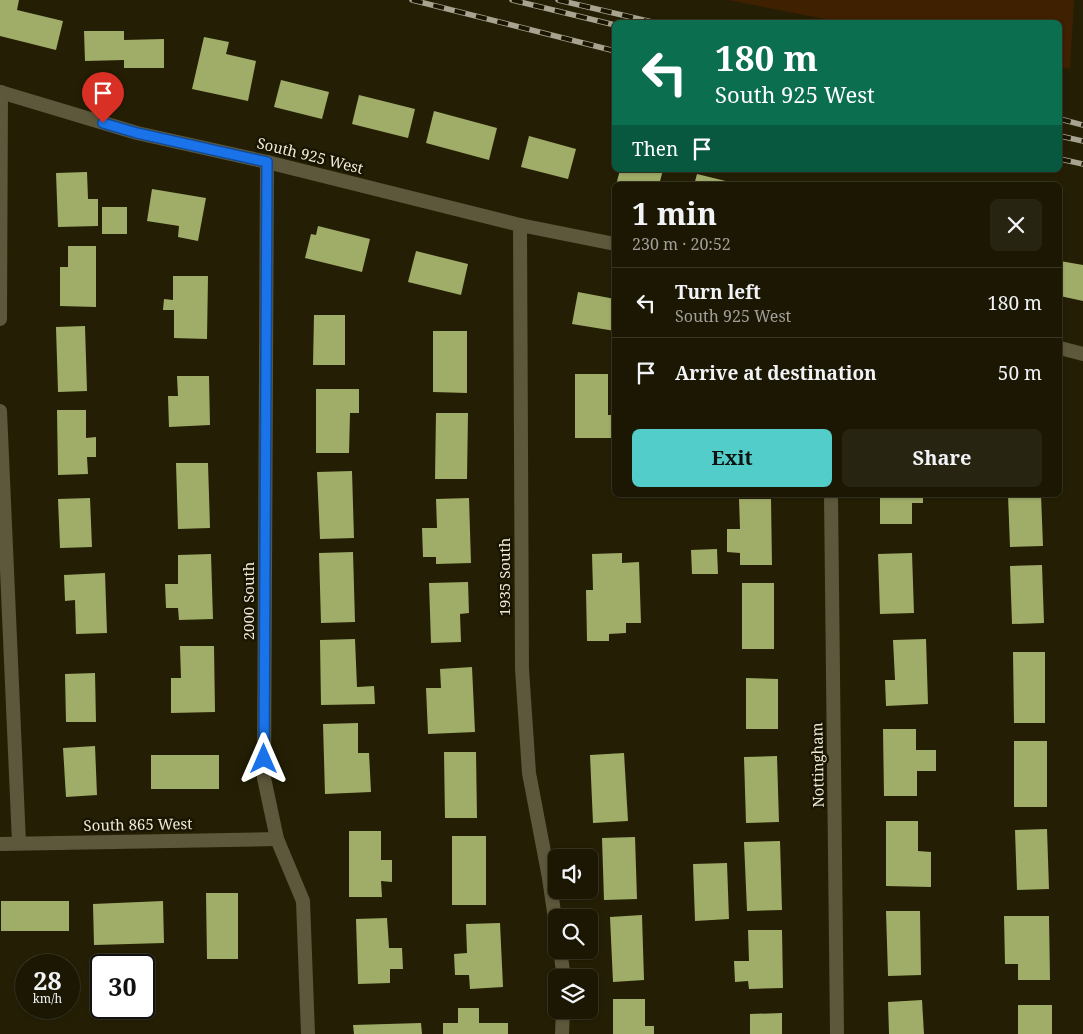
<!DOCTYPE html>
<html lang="en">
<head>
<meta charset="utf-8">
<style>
	body { margin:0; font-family:"Noto Serif",serif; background:#282412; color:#f1f3f6; height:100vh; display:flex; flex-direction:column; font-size:19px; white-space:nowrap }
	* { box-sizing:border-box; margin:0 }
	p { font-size:16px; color:#a09f9a }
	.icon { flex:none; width:28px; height:28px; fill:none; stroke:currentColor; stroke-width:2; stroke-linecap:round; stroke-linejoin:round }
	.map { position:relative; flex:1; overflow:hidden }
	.panel { position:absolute; left:612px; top:182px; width:450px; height:315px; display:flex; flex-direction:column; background:#1b1703; border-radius:8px; box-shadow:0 1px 4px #0004,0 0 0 1px #393625 }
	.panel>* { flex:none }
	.banner { position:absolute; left:612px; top:20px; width:450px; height:152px; border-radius:8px; box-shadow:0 1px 4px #0004,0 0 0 1px #393625; background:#0b6e4f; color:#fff; overflow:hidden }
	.fabs { position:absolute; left:548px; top:849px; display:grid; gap:10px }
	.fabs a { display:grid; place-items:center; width:50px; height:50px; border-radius:8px; background:#1b1703; box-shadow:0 1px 4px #0004,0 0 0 1px #393625; font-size:25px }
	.speed { position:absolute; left:15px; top:954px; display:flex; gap:10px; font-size:25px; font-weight:700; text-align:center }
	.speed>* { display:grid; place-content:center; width:65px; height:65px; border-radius:50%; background:#1b1703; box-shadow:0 1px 4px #0004,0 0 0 1px #393625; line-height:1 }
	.speed small { font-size:12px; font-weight:400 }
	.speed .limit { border:2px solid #111; border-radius:8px; background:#fff; color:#111 }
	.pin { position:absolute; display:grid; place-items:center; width:42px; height:42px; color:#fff; margin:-51px -21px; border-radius:50% 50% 50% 0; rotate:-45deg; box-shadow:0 0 5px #0007 }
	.pin .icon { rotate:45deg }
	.me { position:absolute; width:55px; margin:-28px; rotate:0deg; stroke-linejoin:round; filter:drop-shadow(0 0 4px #0008) }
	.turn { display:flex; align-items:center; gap:18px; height:105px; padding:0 20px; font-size:22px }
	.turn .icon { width:65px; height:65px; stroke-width:2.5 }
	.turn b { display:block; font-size:35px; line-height:42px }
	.then { display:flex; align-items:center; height:48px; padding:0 20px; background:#0003; gap:10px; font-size:19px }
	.round { display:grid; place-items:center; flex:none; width:52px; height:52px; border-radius:8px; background:#282412 }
	.summary { display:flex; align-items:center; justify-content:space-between; height:85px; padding:0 20px }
	h1 { font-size:30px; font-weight:700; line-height:38px }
	.primary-button { display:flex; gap:10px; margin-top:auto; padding:10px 20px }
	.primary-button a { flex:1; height:58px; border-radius:8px; background:#53cdc9; color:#111; font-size:20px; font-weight:700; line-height:58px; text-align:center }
	.primary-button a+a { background:#282412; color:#f1f3f6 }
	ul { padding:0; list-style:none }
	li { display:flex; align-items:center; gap:15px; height:70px; padding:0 20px; border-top:1px solid #393625 }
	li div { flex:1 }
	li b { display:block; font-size:19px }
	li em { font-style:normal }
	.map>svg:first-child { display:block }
	.green { fill:#3f2000 }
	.building { fill:#a0ad68 }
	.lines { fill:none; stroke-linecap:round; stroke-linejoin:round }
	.minor { stroke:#5d573b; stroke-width:14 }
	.rail-casing { stroke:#a7a390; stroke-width:5.5 }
	.rail { stroke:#1a1500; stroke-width:4; stroke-dasharray:11; stroke-linecap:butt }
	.route-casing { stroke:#114b97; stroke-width:12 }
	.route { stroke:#1a73e8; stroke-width:9 }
	.labels { text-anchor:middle; stroke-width:5; stroke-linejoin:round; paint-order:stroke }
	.street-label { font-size:15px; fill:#edeada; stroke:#1a1500 }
</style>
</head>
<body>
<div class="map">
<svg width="1083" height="1034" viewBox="0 0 1083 1034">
	<rect width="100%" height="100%" fill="#241f04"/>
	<!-- green -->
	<polygon class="green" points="728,0 1074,0 1070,69 1060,67 1060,22 840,22"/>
	<!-- building -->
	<g class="building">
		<polygon points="0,0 19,0 17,10 63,21 56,50 0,36"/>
		<polygon points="84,31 124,31 124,40 164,39 164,68 124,68 124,60 85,61"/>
		<polygon points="204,37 229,42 226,54 256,61 248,101 192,89"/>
		<polygon points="281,80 329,92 322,119 274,107"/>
		<polygon points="359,95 415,109 408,138 352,124"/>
		<polygon points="434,111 497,128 489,160 426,143"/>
		<polygon points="529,136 576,149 568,179 521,167"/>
		<polygon points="620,170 663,170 659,185 616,185"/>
		<polygon points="87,172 88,199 98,199 98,226 58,227 56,173"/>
		<polygon points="697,174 738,184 738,185 694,185"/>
		<polygon points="152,189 206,198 198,241 178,237 179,226 147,221"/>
		<rect x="102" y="207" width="25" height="27"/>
		<polygon points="318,226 370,239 362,272 305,258 311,234 316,235"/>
		<polygon points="68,246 96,246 96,307 60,306 60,267 68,267"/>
		<polygon points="416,251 468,264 461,295 408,282"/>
		<polygon points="1060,261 1083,265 1083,301 1060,296"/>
		<polygon points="173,276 208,276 207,339 174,338 174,310 163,310 164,299 173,300"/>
		<polygon points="578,292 615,299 615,331 572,324"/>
		<polygon points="314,315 345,315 345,365 313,365"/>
		<polygon points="85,326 87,391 58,392 56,327"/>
		<polygon points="433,331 467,331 467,393 433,392"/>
		<polygon points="575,374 608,374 608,415 615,415 615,438 575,438"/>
		<polygon points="177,376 209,376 210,425 169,427 168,396 178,396"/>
		<polygon points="316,389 359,389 359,413 350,413 349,453 316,453"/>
		<polygon points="57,410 86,410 86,438 96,437 96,457 87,457 88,474 58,475"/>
		<polygon points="436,413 468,413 467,479 435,479"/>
		<polygon points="176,463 208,463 210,528 178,529"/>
		<polygon points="352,471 354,538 320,539 317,472"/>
		<polygon points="880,495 923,495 923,503 912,503 912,524 880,524"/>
		<polygon points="1008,495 1041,495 1043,546 1010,547"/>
		<polygon points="90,498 92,547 60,548 58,499"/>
		<polygon points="469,498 471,563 436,564 436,557 423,557 422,528 437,528 436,499"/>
		<polygon points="739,499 771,499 772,565 740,565 740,553 727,552 727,529 740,529"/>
		<polygon points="717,549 718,574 692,574 691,550"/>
		<polygon points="353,552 355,622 321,623 319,553"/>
		<polygon points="622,553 622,563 639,562 641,623 626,623 626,633 609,634 609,641 587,641 586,590 593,590 592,554"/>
		<polygon points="912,553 914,613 880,614 878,554"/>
		<polygon points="211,554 213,619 179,620 178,608 166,608 165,584 178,584 178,555"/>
		<polygon points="1042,565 1044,623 1012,624 1010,566"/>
		<polygon points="105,573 107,633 76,634 75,600 65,601 64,575"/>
		<polygon points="468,582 469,613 460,614 461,642 431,643 429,583"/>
		<rect x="742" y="583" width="32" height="66"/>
		<polygon points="355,639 357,687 374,686 375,704 321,705 320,640"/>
		<polygon points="926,639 928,704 886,706 885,680 895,680 893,640"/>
		<polygon points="180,646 214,646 215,712 171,713 171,678 181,678"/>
		<polygon points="1013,652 1045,652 1045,723 1014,723"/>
		<polygon points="472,667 475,732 428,734 426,688 441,688 440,669"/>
		<polygon points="95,673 96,722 66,722 65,674"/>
		<polygon points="746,678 778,679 778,729 746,729"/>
		<polygon points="358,723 358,753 369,753 371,792 325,794 323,724"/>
		<polygon points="883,729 916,729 916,750 936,750 936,771 917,771 917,796 884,796"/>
		<rect x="1014" y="741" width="33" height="66"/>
		<polygon points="95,746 97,795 66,797 63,748"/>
		<polygon points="444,752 476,752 477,818 445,818"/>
		<polygon points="624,753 628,821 593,823 590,755"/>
		<rect x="151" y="755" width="68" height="34"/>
		<polygon points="777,756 779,822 746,823 744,757"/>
		<polygon points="886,821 918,821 918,851 931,852 931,887 886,886"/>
		<polygon points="1047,829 1049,889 1017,890 1015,830"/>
		<polygon points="349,831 381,831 381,860 392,860 392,882 381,881 382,897 349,897"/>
		<rect x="452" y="836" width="34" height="69"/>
		<polygon points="635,837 637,899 604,900 602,838"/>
		<polygon points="780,841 782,910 747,911 744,842"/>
		<polygon points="727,863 729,919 695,921 693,864"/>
		<polygon points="206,893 238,893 238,959 207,959"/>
		<rect x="1" y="901" width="68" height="30"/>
		<polygon points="163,901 164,943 94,945 93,904"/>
		<polygon points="886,911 920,911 921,975 888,976"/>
		<polygon points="642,915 644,980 613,982 610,917"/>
		<polygon points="1004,916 1049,916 1050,980 1018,980 1018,964 1005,964"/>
		<polygon points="387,918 389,948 402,948 403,969 390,969 390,983 358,984 356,919"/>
		<polygon points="500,923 503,987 470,989 469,975 455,975 454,954 467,953 466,924"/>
		<polygon points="748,930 782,930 783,988 749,989 748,981 735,982 734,961 749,961"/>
		<polygon points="613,999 645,999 645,1026 654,1026 654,1034 613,1034"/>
		<polygon points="922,1000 924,1034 889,1034 888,1002"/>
		<rect x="1018" y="1005" width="34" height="29"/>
		<polygon points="458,1008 479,1008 479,1023 508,1023 508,1034 443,1034 443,1023 458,1023"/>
		<polygon points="782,1013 782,1034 750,1034 750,1014"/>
		<polygon points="421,1023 422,1034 354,1034 353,1025"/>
	</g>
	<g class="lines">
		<!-- minor -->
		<g class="minor">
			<polyline points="0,92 137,133 267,162 520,225 615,244"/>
			<polyline points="267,162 264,778 277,839 303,901 308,1034"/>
			<polyline points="520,225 522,669 529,773 549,878 556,926"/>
			<polyline points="0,319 1,92"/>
			<polyline points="1060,348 1083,354"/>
			<polyline points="0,411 19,843"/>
			<polyline points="831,495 837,1034"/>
			<polyline points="0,844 277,839"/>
			<polyline points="560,950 564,978"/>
			<polyline points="562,1034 563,1010"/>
		</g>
		<defs>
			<g id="rail">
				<polyline points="412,0 615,51"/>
				<polyline points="512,0 615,25"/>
				<polyline points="558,0 652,22"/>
				<polyline points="1060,119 1083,125"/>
				<polyline points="1060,136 1083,141"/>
				<polyline points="1060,159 1083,164"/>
			</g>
		</defs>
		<!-- rail casing -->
		<use href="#rail" class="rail-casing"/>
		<!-- rail -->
		<use href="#rail" class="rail"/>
	</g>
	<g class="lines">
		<defs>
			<polyline id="route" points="103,123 137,133 267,162 264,759"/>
		</defs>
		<!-- route casing -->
		<use href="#route" class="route-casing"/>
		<!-- route -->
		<use href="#route" class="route"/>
	</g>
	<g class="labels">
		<!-- street labels -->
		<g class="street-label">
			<text transform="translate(310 156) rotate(14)" y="5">South 925 West</text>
			<text transform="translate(505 577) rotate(-90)" y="5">1935 South</text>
			<text transform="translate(249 601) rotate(-90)" y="5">2000 South</text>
			<text transform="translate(818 765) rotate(-91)" y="5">Nottingham</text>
			<text transform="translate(138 825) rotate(-1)" y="5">South 865 West</text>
		</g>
	</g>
</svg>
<div class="fabs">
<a><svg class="icon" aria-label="sound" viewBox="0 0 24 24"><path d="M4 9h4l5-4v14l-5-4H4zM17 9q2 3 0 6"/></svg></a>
<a><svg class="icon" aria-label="search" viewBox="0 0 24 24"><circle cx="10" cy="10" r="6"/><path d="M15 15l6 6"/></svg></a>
<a><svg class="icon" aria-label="layers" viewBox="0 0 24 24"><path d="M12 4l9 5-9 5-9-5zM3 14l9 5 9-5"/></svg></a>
</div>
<div class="speed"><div>28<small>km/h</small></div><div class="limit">30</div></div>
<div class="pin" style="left:103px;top:123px;background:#d93025"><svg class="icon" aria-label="arrive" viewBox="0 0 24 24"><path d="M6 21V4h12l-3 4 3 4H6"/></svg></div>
<svg class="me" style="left:264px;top:759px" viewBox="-20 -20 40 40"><path d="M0-17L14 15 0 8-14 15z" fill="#1a73e8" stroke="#fff" stroke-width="4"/></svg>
<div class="banner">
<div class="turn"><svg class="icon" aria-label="left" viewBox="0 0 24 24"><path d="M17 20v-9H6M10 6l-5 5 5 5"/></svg><div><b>180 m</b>South 925 West</div></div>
<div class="then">Then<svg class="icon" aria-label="arrive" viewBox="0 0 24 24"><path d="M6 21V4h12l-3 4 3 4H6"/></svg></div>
</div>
<section class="panel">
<div class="summary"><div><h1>1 min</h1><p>230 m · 20:52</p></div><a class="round"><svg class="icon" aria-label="close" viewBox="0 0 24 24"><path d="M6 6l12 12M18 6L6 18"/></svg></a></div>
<ul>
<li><svg class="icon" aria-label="left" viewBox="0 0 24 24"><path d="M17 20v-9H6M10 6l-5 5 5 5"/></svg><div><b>Turn left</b><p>South 925 West</p></div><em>180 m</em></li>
<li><svg class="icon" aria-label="arrive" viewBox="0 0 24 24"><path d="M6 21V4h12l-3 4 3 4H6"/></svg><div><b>Arrive at destination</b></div><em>50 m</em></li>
</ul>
<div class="primary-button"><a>Exit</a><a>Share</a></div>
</section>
</div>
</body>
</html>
